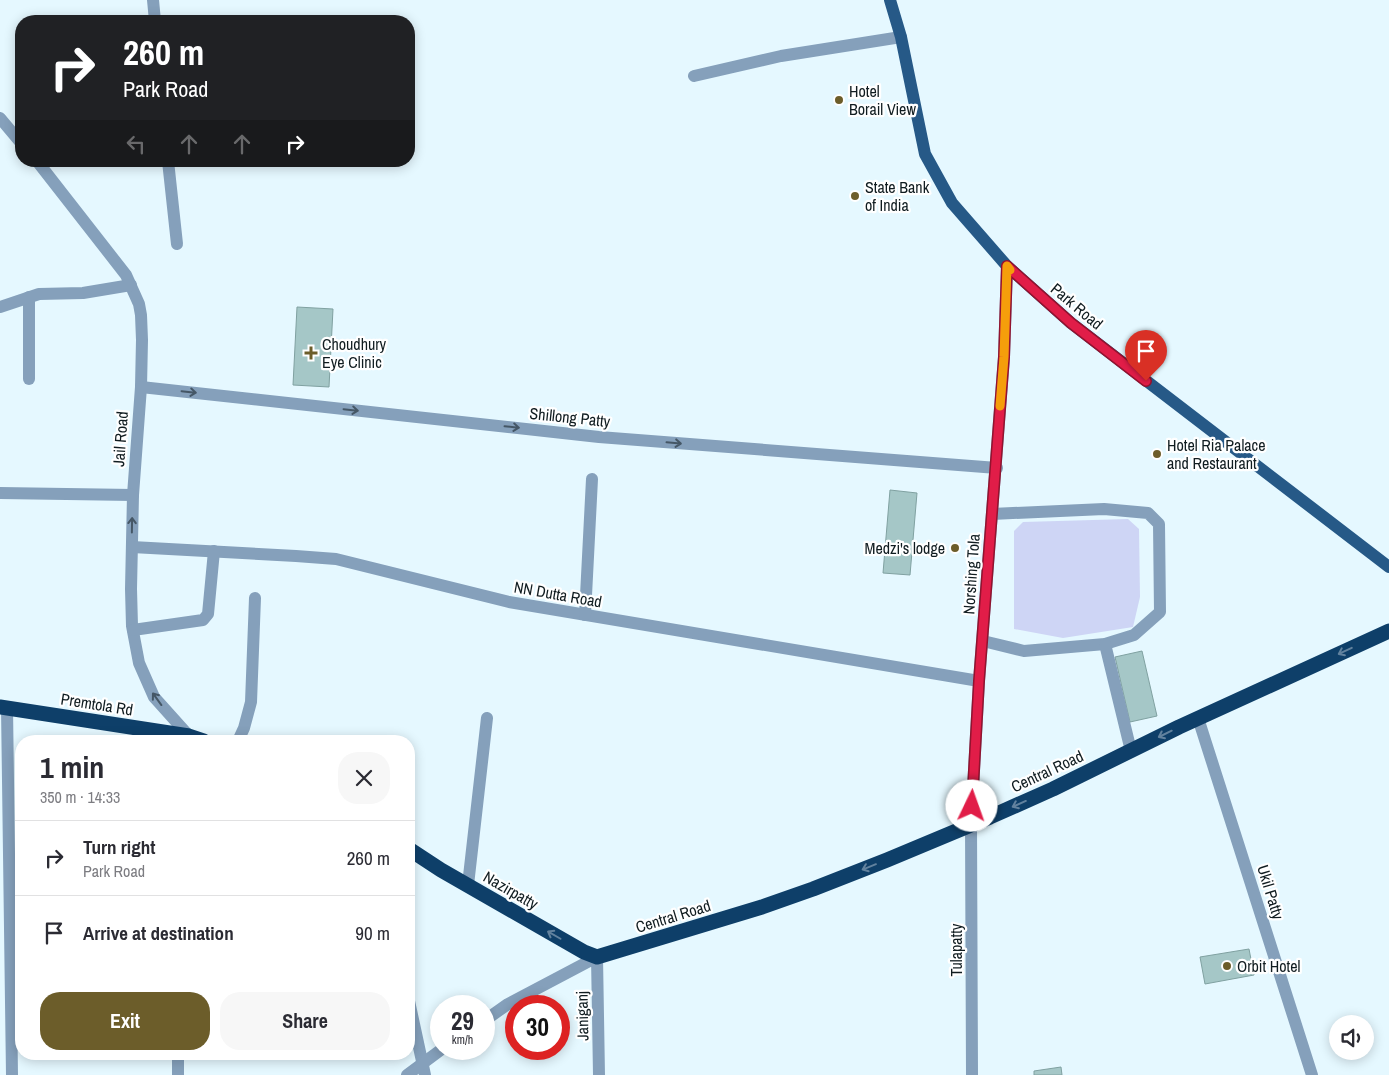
<!DOCTYPE html>
<html lang="en">
<head>
<meta charset="utf-8">
<style>
	body { margin:0; font-family:"Archivo Narrow",sans-serif; background:#f7f7f7; color:#2b2b33; height:100vh; display:flex; flex-direction:column; font-size:19px; white-space:nowrap }
	* { box-sizing:border-box; margin:0 }
	p { font-size:16px; color:#7c7c81 }
	.icon { flex:none; width:28px; height:28px; fill:none; stroke:currentColor; stroke-width:2; stroke-linecap:round; stroke-linejoin:round }
	.map { position:relative; flex:1; overflow:hidden }
	.side { position:absolute; left:15px; top:735px; width:400px; height:325px; display:flex; flex-direction:column; background:#fff; border-radius:20px; box-shadow:0 2px 12px #0003 }
	.side>* { flex:none }
	.banner { position:absolute; left:15px; top:15px; width:400px; height:152px; border-radius:20px; box-shadow:0 2px 12px #0003; background:#202124; color:#fff; overflow:hidden }
	.controls { position:absolute; left:1329px; top:1015px; display:grid; gap:10px }
	.controls a { display:grid; place-items:center; width:45px; height:45px; border-radius:50%; background:#fff; box-shadow:0 2px 12px #0003; font-size:25px }
	.speed { position:absolute; left:430px; top:995px; display:flex; gap:10px; font-size:25px; font-weight:700; text-align:center }
	.speed>* { display:grid; place-content:center; width:65px; height:65px; border-radius:50%; background:#fff; box-shadow:0 2px 12px #0003; line-height:1 }
	.speed small { font-size:12px; font-weight:400 }
	.speed .limit { border:8px solid #d22; background:#fff; color:#111 }
	.pin { position:absolute; display:grid; place-items:center; width:42px; height:42px; color:#fff; margin:-51px -21px; border-radius:50% 50% 50% 0; rotate:-45deg; box-shadow:0 0 5px #0007 }
	.pin .icon { rotate:45deg }
	.me { position:absolute; width:55px; margin:-28px; rotate:3deg; stroke-linejoin:round; filter:drop-shadow(0 0 4px #0008) }
	.turn { display:flex; align-items:center; gap:18px; height:105px; padding:0 25px; font-size:22px }
	.turn .icon { width:65px; height:65px; stroke-width:2.5 }
	.turn b { display:block; font-size:35px; line-height:42px }
	.lanes { display:flex; align-items:center; height:48px; padding:0 25px; background:#0003; justify-content:center; gap:25px; direction:ltr }
	.lanes .off { opacity:.35 }
	.round { display:grid; place-items:center; flex:none; width:52px; height:52px; border-radius:20px; background:#f7f7f7 }
	.overview { display:flex; align-items:center; justify-content:space-between; height:85px; padding:0 25px }
	h1 { font-size:30px; font-weight:700; line-height:38px }
	.cta { display:flex; gap:10px; margin-top:auto; padding:10px 25px }
	.cta a { flex:1; height:58px; border-radius:20px; background:#6c5d2a; color:#fff; font-size:20px; font-weight:700; line-height:58px; text-align:center }
	.cta a+a { background:#f7f7f7; color:#2b2b33 }
	ul { padding:0; list-style:none }
	li { display:flex; align-items:center; gap:15px; height:75px; padding:0 25px; border-top:1px solid #e1e1e2 }
	li div { flex:1 }
	li b { display:block; font-size:19px }
	li em { font-style:normal }
	.map>svg:first-child { display:block }
	.water { fill:#ced5f5 }
	.building { fill:#a5c7c7; stroke:#80a1a1 }
	.lines { fill:none; stroke-linecap:round; stroke-linejoin:round }
	.minor { stroke:#85a0bb; stroke-width:12 }
	.major { stroke:#265987; stroke-width:12 }
	.highway { stroke:#0e3f69; stroke-width:15 }
	.oneway { stroke:#455766 }
	.oneway2 { stroke:#62829e }
	.route-casing { stroke:#92132f; stroke-width:12 }
	.route { stroke:#e11d48; stroke-width:9 }
	.slow { stroke:#f59e0b; stroke-width:9 }
	.poi-dot { fill:#6c5d2a; stroke:#fff; stroke-width:2 }
	.labels { text-anchor:middle; stroke-width:4.5; stroke-linejoin:round; paint-order:stroke }
	.poi-label { font-size:16px; fill:#101c20; stroke:#fff; text-anchor:start }
	.street-label { font-size:16px; fill:#101c20; stroke:#fff }
</style>
</head>
<body>
<div class="map">
<svg width="1389" height="1075" viewBox="0 0 1389 1075">
	<rect width="100%" height="100%" fill="#e5f8ff"/>
	<!-- water -->
	<polygon class="water" points="1128,519 1139,529 1140,597 1133,627 1063,638 1014,629 1014,531 1023,522"/>
	<!-- building -->
	<g class="building">
		<polygon points="297,307 333,309 329,387 293,385"/>
		<polygon points="890,490 917,493 910,575 883,573"/>
		<polygon points="1142,651 1157,716 1130,722 1115,657"/>
		<polygon points="1249,949 1254,975 1205,984 1200,957"/>
		<polygon points="1061,1067 1062,1075 1034,1075 1034,1071"/>
	</g>
	<g class="lines">
		<!-- minor -->
		<g class="minor">
			<polyline points="153,0 155,21"/>
			<polyline points="694,76 781,56 901,37"/>
			<polyline points="0,118 21,143"/>
			<polyline points="37,161 126,275 139,304 141,315 142,340 141,387 133,495 131,589 132,626 139,663 154,697 189,736 189,741"/>
			<polyline points="168,161 177,244"/>
			<polyline points="29,297 29,379"/>
			<polyline points="0,307 39,294 83,293 131,285"/>
			<polyline points="141,387 599,437 997,468"/>
			<polyline points="0,493 133,495"/>
			<polyline points="132,547 296,556 336,559 509,602 979,681"/>
			<polyline points="585,615 592,479"/>
			<polyline points="133,630 203,620 208,614 214,551"/>
			<polyline points="983,641 1024,651 1105,644 1134,635 1160,612 1159,524 1148,513 1104,509 992,514"/>
			<polyline points="1105,644 1131,751"/>
			<polyline points="7,707 12,1075"/>
			<polyline points="1198,718 1312,1075"/>
			<polyline points="238,741 244,728 251,702 255,598"/>
			<polyline points="468,885 487,718"/>
			<polyline points="409,1001 425,1075"/>
			<polyline points="484,1021 508,1004 597,957 599,1075"/>
			<polyline points="178,1075 178,1054"/>
			<polyline points="407,1075 442,1049"/>
			<polyline points="972,1075 971,824 979,681 1004,357 1007,266"/>
		</g>
		<!-- major -->
		<polyline class="major" points="890,0 901,37 925,154 952,203 1007,266 1071,323 1389,567"/>
		<!-- highway -->
		<g class="highway">
			<polyline points="0,707 189,736 204,741"/>
			<polyline points="409,849 441,870 584,952 597,957 762,907 813,889 887,860 990,817 1053,789 1179,727 1389,631"/>
		</g>
	</g>
	<!-- one-way arrows -->
	<defs><path id="oneway-shaft" d="M-6 0H5M1.5-3L5.5 0L1.5 3" fill="none" stroke-width="1.6" stroke-linecap="round" stroke-linejoin="round" transform="scale(1.25)"/></defs>
	<g class="oneway">
		<use href="#oneway-shaft" transform="translate(189 392) rotate(6)"/>
		<use href="#oneway-shaft" transform="translate(351 410) rotate(6)"/>
		<use href="#oneway-shaft" transform="translate(512 427) rotate(6)"/>
		<use href="#oneway-shaft" transform="translate(674 443) rotate(5)"/>
		<use href="#oneway-shaft" transform="translate(132 525) rotate(-89)"/>
		<use href="#oneway-shaft" transform="translate(157 699) rotate(-126)"/>
	</g>
	<g class="oneway2">
		<use href="#oneway-shaft" transform="translate(1345 651) rotate(155)"/>
		<use href="#oneway-shaft" transform="translate(1165 734) rotate(154)"/>
		<use href="#oneway-shaft" transform="translate(1019 804) rotate(156)"/>
		<use href="#oneway-shaft" transform="translate(869 867) rotate(158)"/>
		<use href="#oneway-shaft" transform="translate(554 935) rotate(-150)"/>
	</g>
	<g class="lines">
		<defs>
			<polyline id="route" points="972,806 979,681 1004,357 1007,266 1071,323 1146,381"/>
		</defs>
		<!-- route casing -->
		<use href="#route" class="route-casing"/>
		<!-- route -->
		<use href="#route" class="route"/>
		<!-- slow -->
		<polyline class="slow" points="1000,406 1004,357 1007,266 1010,270"/>
	</g>
	<!-- markers -->
	<g class="poi-dot">
		<circle cx="839" cy="100" r="5"/>
		<circle cx="855" cy="196" r="5"/>
		<path d="M308.5 345.5h5v5h5v5h-5v5h-5v-5h-5v-5h5z"/>
		<circle cx="1157" cy="454" r="5"/>
		<circle cx="955" cy="548" r="5"/>
		<circle cx="1227" cy="966" r="5"/>
	</g>
	<g class="labels">
		<!-- poi labels -->
		<g class="poi-label">
			<text x="849" y="97">Hotel<tspan x="849" dy="18">Borail View</tspan></text>
			<text x="865" y="193">State Bank<tspan x="865" dy="18">of India</tspan></text>
			<text x="322" y="350">Choudhury<tspan x="322" dy="18">Eye Clinic</tspan></text>
			<text x="1167" y="451">Hotel Ria Palace<tspan x="1167" dy="18">and Restaurant</tspan></text>
			<text x="945" y="554" text-anchor="end">Medzi's lodge</text>
			<text x="1237" y="972">Orbit Hotel</text>
		</g>
		<!-- street labels -->
		<g class="street-label">
			<text transform="translate(1077 306) rotate(40)" y="6">Park Road</text>
			<text transform="translate(570 417) rotate(6)" y="6">Shillong Patty</text>
			<text transform="translate(120 439) rotate(-86)" y="6">Jail Road</text>
			<text transform="translate(971 574) rotate(-86)" y="6">Norshing Tola</text>
			<text transform="translate(558 594) rotate(10)" y="6">NN Dutta Road</text>
			<text transform="translate(97 704) rotate(9)" y="6">Premtola Rd</text>
			<text transform="translate(1047 771) rotate(-25)" y="6">Central Road</text>
			<text transform="translate(511 890) rotate(30)" y="6">Nazirpatty</text>
			<text transform="translate(1271 892) rotate(73)" y="6">Ukil Patty</text>
			<text transform="translate(673 916) rotate(-17)" y="6">Central Road</text>
			<text transform="translate(956 950) rotate(-90)" y="6">Tulapatty</text>
			<text transform="translate(582 1016) rotate(-91)" y="6">Janiganj</text>
		</g>
	</g>
</svg>
<div class="controls">
<a><svg class="icon" aria-label="sound" viewBox="0 0 24 24"><path d="M4 9h4l5-4v14l-5-4H4zM17 9q2 3 0 6"/></svg></a>
</div>
<div class="speed"><div>29<small>km/h</small></div><div class="limit">30</div></div>
<div class="pin" style="left:1146px;top:381px;background:#d93025"><svg class="icon" aria-label="arrive" viewBox="0 0 24 24"><path d="M6 21V4h12l-3 4 3 4H6"/></svg></div>
<svg class="me" style="left:972px;top:806px" viewBox="-20 -20 40 40"><circle r="19" fill="#fff"/><path d="M0-13L10 11 0 6-10 11z" fill="#e11d48"/></svg>
<div class="banner">
<div class="turn"><svg class="icon" aria-label="right" viewBox="0 0 24 24"><path d="M7 20v-9h11M14 6l5 5-5 5"/></svg><div><b>260 m</b>Park Road</div></div>
<div class="lanes"><svg class="icon off" aria-label="left" viewBox="0 0 24 24"><path d="M17 20v-9H6M10 6l-5 5 5 5"/></svg><svg class="icon off" aria-label="ahead" viewBox="0 0 24 24"><path d="M12 20V5M6 11l6-6 6 6"/></svg><svg class="icon off" aria-label="ahead" viewBox="0 0 24 24"><path d="M12 20V5M6 11l6-6 6 6"/></svg><svg class="icon" aria-label="right" viewBox="0 0 24 24"><path d="M7 20v-9h11M14 6l5 5-5 5"/></svg></div>
</div>
<section class="side">
<div class="overview"><div><h1>1 min</h1><p>350 m · 14:33</p></div><a class="round"><svg class="icon" aria-label="close" viewBox="0 0 24 24"><path d="M6 6l12 12M18 6L6 18"/></svg></a></div>
<ul>
<li><svg class="icon" aria-label="right" viewBox="0 0 24 24"><path d="M7 20v-9h11M14 6l5 5-5 5"/></svg><div><b>Turn right</b><p>Park Road</p></div><em>260 m</em></li>
<li><svg class="icon" aria-label="arrive" viewBox="0 0 24 24"><path d="M6 21V4h12l-3 4 3 4H6"/></svg><div><b>Arrive at destination</b></div><em>90 m</em></li>
</ul>
<div class="cta"><a>Exit</a><a>Share</a></div>
</section>
</div>
</body>
</html>
